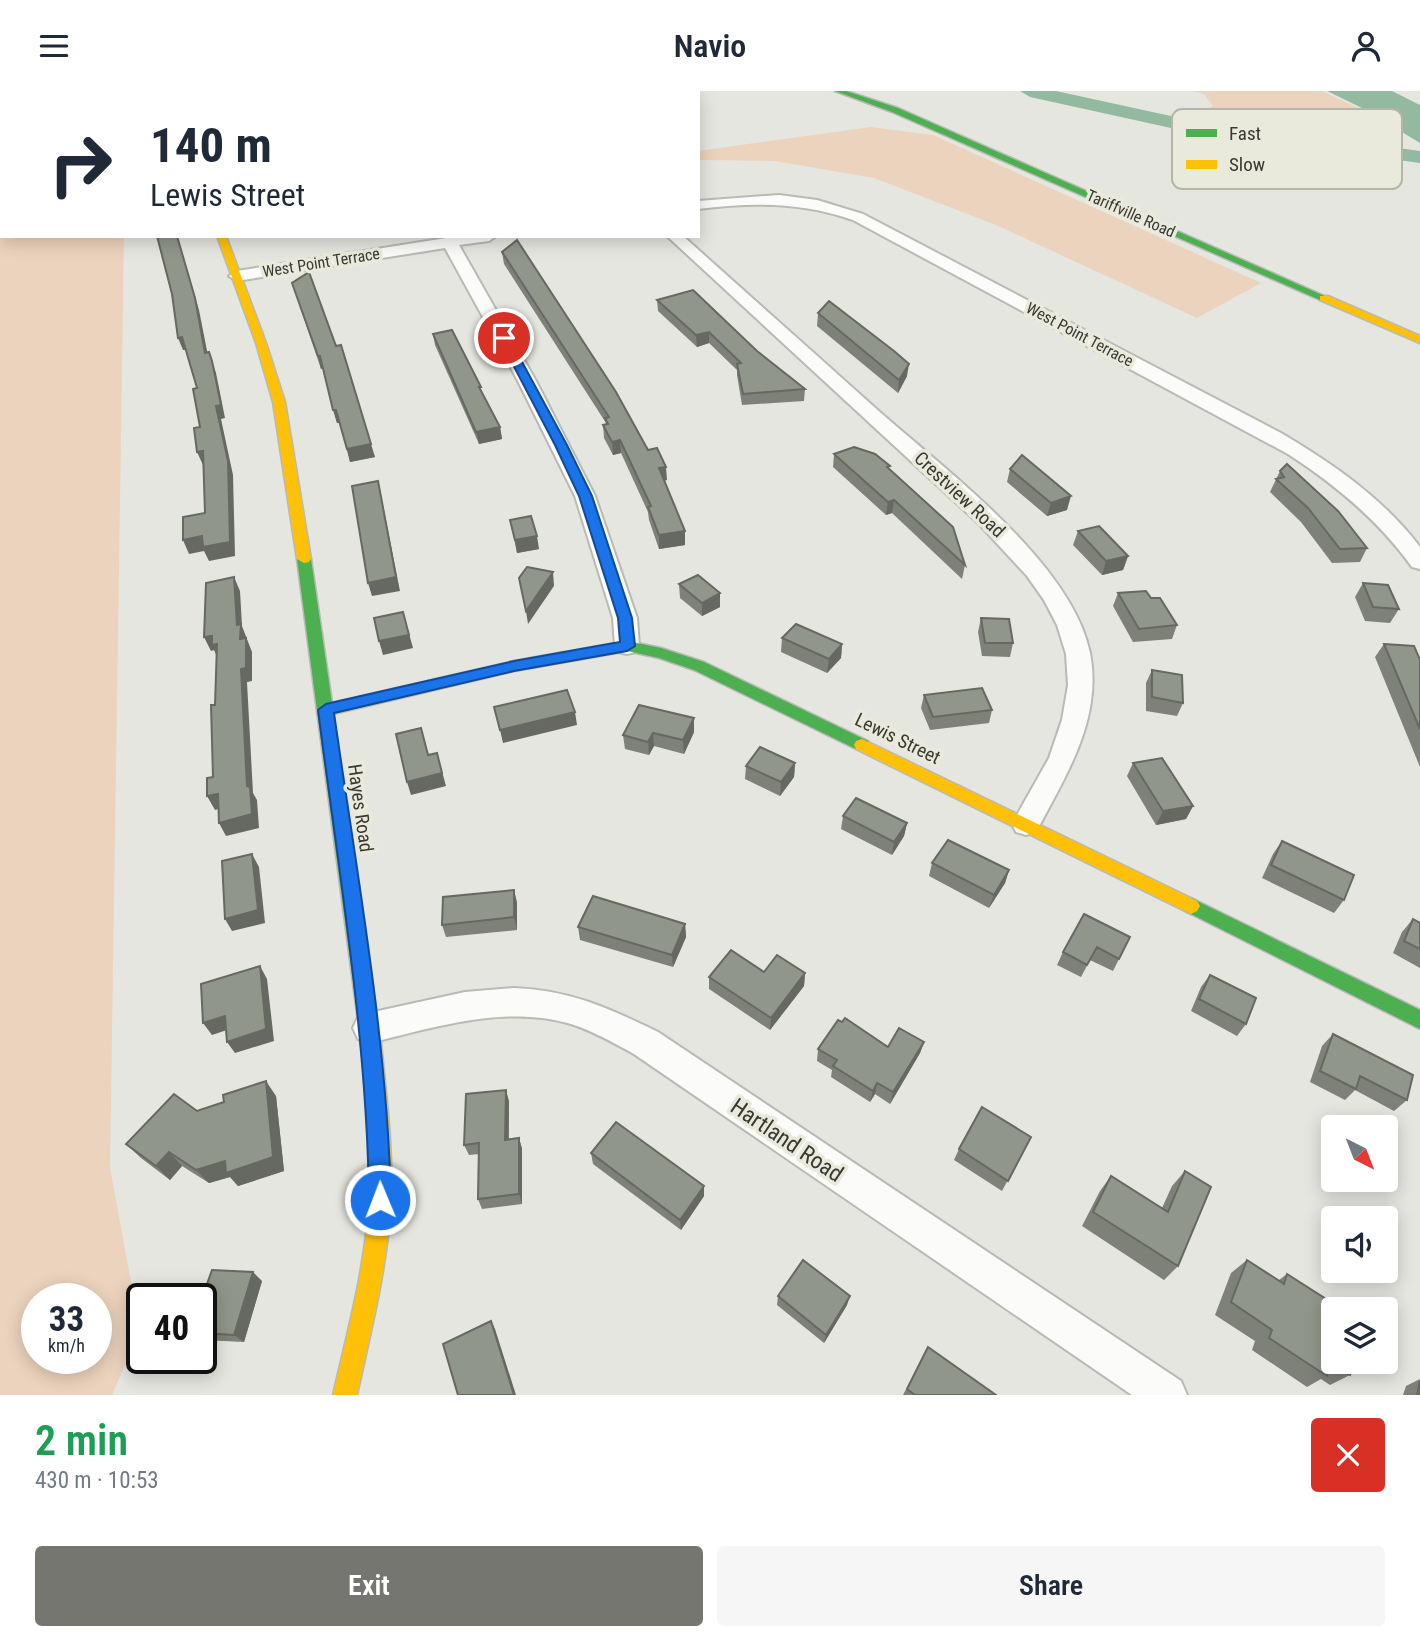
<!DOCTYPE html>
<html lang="en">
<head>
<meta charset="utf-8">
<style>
	body { margin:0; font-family:"Roboto Condensed",sans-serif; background:#f6f6f7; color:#1f2937; height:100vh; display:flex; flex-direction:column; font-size:26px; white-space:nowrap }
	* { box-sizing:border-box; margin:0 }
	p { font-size:23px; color:#747a83 }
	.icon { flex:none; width:38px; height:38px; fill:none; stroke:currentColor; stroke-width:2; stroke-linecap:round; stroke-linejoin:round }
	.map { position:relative; height:1304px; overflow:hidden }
	.drawer { display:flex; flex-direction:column; background:#fff; flex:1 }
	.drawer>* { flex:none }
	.top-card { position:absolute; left:0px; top:0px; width:700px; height:147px; box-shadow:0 4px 18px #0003; background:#fff; color:#1f2937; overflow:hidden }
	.needle { width:46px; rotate:138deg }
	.controls { position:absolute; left:1321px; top:1024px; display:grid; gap:14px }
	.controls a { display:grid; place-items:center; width:77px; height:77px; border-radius:7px; background:#fff; box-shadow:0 4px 18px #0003; font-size:35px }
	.speed { position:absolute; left:21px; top:1192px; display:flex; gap:14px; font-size:35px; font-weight:700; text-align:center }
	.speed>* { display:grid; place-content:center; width:91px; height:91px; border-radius:50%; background:#fff; box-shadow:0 4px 18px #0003; line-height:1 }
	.speed small { font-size:18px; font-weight:400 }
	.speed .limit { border:4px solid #111; border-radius:10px; background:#fff; color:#111 }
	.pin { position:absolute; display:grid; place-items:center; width:60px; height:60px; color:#fff; margin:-30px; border:4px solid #fff; border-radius:50%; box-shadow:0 2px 7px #0007 }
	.me { position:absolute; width:77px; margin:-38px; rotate:359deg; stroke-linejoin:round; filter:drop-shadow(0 0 5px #0008) }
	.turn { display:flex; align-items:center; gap:24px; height:147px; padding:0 35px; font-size:32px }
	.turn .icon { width:91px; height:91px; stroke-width:2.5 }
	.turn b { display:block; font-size:49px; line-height:60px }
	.round { display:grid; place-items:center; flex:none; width:74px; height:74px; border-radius:7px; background:#f6f6f7 }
	.summary { display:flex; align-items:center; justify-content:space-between; height:119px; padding:0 35px }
	h1 { font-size:42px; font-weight:600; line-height:52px; color:#1e9e55 }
	.button { display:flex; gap:14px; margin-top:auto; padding:14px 35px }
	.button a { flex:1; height:80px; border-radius:7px; background:#767670; color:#fff; font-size:28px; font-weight:600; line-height:80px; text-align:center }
	.button a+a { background:#f6f6f7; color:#1f2937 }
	header { display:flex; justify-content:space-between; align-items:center; height:91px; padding:0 35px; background:#fff; font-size:32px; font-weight:600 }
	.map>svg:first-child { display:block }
	.green { fill:#ecd3bd; fill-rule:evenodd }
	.water { fill:#93baa0 }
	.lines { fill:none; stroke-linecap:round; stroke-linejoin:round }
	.river { fill:#93baa0; fill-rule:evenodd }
	.street-casing { stroke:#b9bab5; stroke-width:4 }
	.fast-casing { stroke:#b9bab5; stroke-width:3 }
	.slow-casing { stroke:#b9bab5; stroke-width:3 }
	.street { fill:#fbfbfa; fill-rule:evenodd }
	.fast { fill:#4caf50; fill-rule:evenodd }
	.slow { fill:#ffc107; fill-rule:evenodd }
	.wall { fill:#7d8177 }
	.shaded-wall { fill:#666961 }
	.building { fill:#91968a; stroke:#666961; stroke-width:2 }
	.route { fill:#1a73e8; stroke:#114b97; stroke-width:2 }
	.labels { text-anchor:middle; stroke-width:7; stroke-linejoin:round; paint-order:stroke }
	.far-street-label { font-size:16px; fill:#393934; stroke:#eaeadc }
	.street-label { font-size:19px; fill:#393934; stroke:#eaeadc }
	.near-street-label { font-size:23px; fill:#393934; stroke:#eaeadc }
	.key { fill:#eaeadc; stroke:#b5b5aa; stroke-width:2 }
	.key-label { font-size:19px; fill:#393934 }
</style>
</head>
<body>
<header><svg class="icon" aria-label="menu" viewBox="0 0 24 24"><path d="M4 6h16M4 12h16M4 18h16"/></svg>Navio<svg class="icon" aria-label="person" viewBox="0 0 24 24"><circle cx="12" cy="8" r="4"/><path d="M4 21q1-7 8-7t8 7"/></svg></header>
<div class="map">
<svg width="1420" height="1304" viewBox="0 0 1420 1304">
	<rect width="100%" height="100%" fill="#e6e6e0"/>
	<!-- green -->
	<g class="green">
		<path d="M 0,0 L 50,0 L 2,2 L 2,145 L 124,145 L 110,1077 L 140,1239 L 112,1304 L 0,1304 ZM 37,1208 L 96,1208 L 96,1267 L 37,1267 Z"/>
		<path d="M 1192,0 L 1322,0 L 1388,31 L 1390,42 C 1330,42 1266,41 1208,26 L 1205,19 L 1213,15 L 1204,3 Z"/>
		<polygon points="871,36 933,44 1261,192 1197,227 996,134 874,87 775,70 698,69 698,60"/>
	</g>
	<!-- water -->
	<polygon class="water" points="1327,0 1392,0 1420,14 1420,52 1364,18"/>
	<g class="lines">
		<!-- river -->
		<polygon class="river" points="1020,0 1056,0 1180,27 1420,60 1420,72 1180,39 1030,6"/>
		<defs>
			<g id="street">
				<polygon points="160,0 172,0 173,2 161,2"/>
				<path d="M 779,104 L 817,109 L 863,123 L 1281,342 C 1333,373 1383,407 1420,456 L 1420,478 L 1412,476 C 1378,429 1336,394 1288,363 L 853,129 C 801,111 752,111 698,118 L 698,110 Z"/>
				<polygon points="459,145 496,145 489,150 459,154 536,290 595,405 637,527 639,555 636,561 627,563 618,561 615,555 613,527 575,405 518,290 445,157 237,190 229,185 237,180"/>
				<path d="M 667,145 L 683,145 C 746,202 810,258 873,315 C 941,376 1071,470 1090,562 C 1103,628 1065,686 1036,741 L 1026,744 L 1016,741 L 1012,733 L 1049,667 L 1062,629 L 1068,594 L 1066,563 L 1057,534 L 1044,509 L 1027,485 L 978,432 Z"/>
				<path d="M 514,897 C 569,899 609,917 658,941 L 1181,1290 L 1187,1304 L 1132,1304 L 634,963 C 614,952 593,940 571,933 C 505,913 433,937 369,952 L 358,948 L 353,937 L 358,926 L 369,922 L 465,901 Z"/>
			</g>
			<g id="fast">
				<polygon points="835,0 846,0 898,17 1329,207 1320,209 892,21"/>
				<polygon points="304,464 311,468 332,612 514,570 627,550 661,557 704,571 868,650 870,654 868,658 856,658 694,579 659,567 627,560 514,580 333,623 381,952 378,958 371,961 364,958 361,952 297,468"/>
				<polygon points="1191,807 1420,919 1420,938 1185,820 1182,815 1185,810"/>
			</g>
			<g id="slow">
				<polygon points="217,145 226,145 266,252 285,311 311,468 309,471 304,472 297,468 273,311 256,252"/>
				<polygon points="1320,205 1328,205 1420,245 1420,252 1320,209"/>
				<polygon points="862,648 1197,810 1200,815 1197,820 1191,823 1185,820 856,658 854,654 856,650"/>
				<path d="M 371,943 L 378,946 L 381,952 C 386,1004 393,1056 391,1108 C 388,1174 371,1239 357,1304 L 333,1304 C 348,1239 366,1174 369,1108 C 372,1056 366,1004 361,952 L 364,946 Z"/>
			</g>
		</defs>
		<!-- street casing -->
		<use href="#street" class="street-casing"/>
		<!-- fast casing -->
		<use href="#fast" class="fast-casing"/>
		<!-- slow casing -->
		<use href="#slow" class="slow-casing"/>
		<!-- street -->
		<use href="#street" class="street"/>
		<!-- fast -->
		<use href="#fast" class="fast"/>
		<!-- slow -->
		<use href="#slow" class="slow"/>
	</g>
	<!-- wall -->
	<g class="wall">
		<polygon points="502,161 648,359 667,389 664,390 685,440 685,454 659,458 649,429 648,421 621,362 613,364 604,347 603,334 606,332 504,173"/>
		<polygon points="292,192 375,366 350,371 340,332 337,332 323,278 321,278"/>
		<polygon points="657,209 757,260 805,298 804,310 742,314 737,284 737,279 709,252 697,256 658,220"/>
		<polygon points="818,222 907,285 898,302 817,235"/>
		<polygon points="433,243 482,303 500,336 502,348 479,353 435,254"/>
		<polygon points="834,363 889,378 965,474 962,488 892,422 886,424 833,376"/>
		<polygon points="1010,378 1067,419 1047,425 1007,391"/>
		<polygon points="1280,380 1367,457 1360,471 1332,472 1301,431 1270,401"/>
		<polygon points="510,429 539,458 517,462"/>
		<polygon points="1078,440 1128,465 1123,479 1102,484 1073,454"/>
		<polygon points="1363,492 1399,518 1390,532 1365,530 1355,506"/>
		<polygon points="679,493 720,516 702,525 680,507"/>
		<polygon points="1118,502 1151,507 1177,534 1172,548 1133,551 1113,515"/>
		<polygon points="981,527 1013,552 1010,566 982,565 978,541"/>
		<polygon points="782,547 842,553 841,567 827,582 781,561"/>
		<polygon points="1384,553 1420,569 1420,676 1375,566"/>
		<polygon points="1152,579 1183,612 1177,625 1146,620 1146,592"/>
		<polygon points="924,604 992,619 989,632 930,639 921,617"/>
		<polygon points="694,627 694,641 684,663 654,655 649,664 625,658 623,644"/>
		<polygon points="795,672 794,686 780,705 745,688 746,675"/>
		<polygon points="1133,672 1193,715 1186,728 1156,734 1127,685"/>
		<polygon points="843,725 907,732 904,745 892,764 841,738"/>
		<polygon points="1282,750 1344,809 1334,822 1262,787 1273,763"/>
		<polygon points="932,772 1009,779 1005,792 989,817 929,785"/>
		<polygon points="514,799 517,812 517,839 446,846 442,834"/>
		<polygon points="1413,828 1420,832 1420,877 1393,862 1402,841"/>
		<polygon points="685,833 686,846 673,876 580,849 578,836"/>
		<polygon points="1130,846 1113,880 1090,869 1081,886 1057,874 1063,861"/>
		<polygon points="764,881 805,882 804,895 770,939 709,898 709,886"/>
		<polygon points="1210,884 1246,933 1237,945 1191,920 1201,896"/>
		<polygon points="1333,943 1407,1009 1394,1020 1355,999 1345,1009 1310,991 1322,955"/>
		<polygon points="924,951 920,962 890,1013 875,1003 870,1011 831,986 832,979 817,970 818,958 888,956"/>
		<polygon points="276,1005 284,1080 238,1095 230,1086 209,1092 182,1075 170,1089 141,1067 126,1053 197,1020"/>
		<polygon points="509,1010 509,1049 519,1047 522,1058 522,1113 482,1118 478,1108 479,1063 469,1064 464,1054"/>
		<polygon points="1031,1046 1002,1100 954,1069 959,1058"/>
		<polygon points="591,1062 704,1105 681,1139 593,1073"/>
		<polygon points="1185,1080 1178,1175 1164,1189 1082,1135 1100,1100 1111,1085 1162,1117 1172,1095"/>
		<polygon points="1247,1169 1279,1189 1287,1183 1324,1214 1350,1284 1330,1294 1321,1288 1307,1296 1252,1259 1255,1250 1215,1224 1231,1182"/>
		<polygon points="262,1190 244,1251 202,1249 201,1210"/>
		<polygon points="778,1205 847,1214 824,1252 777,1214"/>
		<polygon points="928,1256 996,1304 903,1304"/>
		<polygon points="1420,1288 1420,1304 1403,1304 1406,1295"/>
	</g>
	<!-- shaded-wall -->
	<g class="shaded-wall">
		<polygon points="180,154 199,219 210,275 205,262"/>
		<polygon points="709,241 709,252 697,256 696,244"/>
		<polygon points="182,246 187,259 183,259 178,247"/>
		<polygon points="209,261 216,282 225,327 221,328 233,384 235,465 209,470 204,460 189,463 183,449 202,445 216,315"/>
		<polygon points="318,265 320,265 324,278 321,278"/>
		<polygon points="909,273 907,285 898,302 899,289"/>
		<polygon points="333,319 336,319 340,332 337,332"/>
		<polygon points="500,336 502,348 479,353 476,341"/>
		<polygon points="620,349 621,362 613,364 612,351"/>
		<polygon points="371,353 375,366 350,371 347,358"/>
		<polygon points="203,360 208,373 203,374 197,361"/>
		<polygon points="666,376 667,389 659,390 659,377"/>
		<polygon points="378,390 381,404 400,500 372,505 368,492"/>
		<polygon points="1071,405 1067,419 1047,425 1051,412"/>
		<polygon points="894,409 892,422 886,424 888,411"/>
		<polygon points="685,440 685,454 659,458 659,444"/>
		<polygon points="537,445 539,458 517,462 515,449"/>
		<polygon points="1128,465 1123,479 1102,484 1106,470"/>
		<polygon points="553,481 554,495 528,533 526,520"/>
		<polygon points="234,486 240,500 242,535 252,561 252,590 247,591 253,702 257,709 259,737 226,745 219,732 247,695 240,548 237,534"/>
		<polygon points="720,502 720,516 702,525 702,512"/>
		<polygon points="403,521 413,557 383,564 379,550"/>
		<polygon points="212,545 217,553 218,568 214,559 211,560 204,546"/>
		<polygon points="842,553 841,567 827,582 829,568"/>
		<polygon points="575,621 577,634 503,652 500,639"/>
		<polygon points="694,627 694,641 684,663 683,649"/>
		<polygon points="653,642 654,655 649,664 648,651"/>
		<polygon points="437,662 446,695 411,704 407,691"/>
		<polygon points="795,672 794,686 780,705 781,691"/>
		<polygon points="218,703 225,716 215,719 207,705"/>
		<polygon points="1193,715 1186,728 1156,734 1163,720"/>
		<polygon points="907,732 904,745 892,764 894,751"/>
		<polygon points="252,763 259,776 265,832 232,840 225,828"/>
		<polygon points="1009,779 1005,792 989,817 994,804"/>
		<polygon points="514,799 517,812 517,839 514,826"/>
		<polygon points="685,833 686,846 673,876 672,864"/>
		<polygon points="260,875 267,888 274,950 235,962 227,951"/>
		<polygon points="805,882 804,895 770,939 771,927"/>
		<polygon points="225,925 233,937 212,944 203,932"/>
		<polygon points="924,951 920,962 890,1013 893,1001"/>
		<polygon points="266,990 276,1005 284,1080 238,1095 230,1086 209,1092 196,1079"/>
		<polygon points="877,992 875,1003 870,1011 873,1000"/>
		<polygon points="506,999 509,1010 508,1060 505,1049"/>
		<polygon points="519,1047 522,1058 522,1113 519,1103"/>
		<polygon points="169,1061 182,1075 170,1089 156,1075"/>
		<polygon points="704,1095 704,1105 681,1139 680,1129"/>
		<polygon points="253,1181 262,1190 244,1251 234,1244"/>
		<polygon points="850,1205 847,1214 824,1252 826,1244"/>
		<polygon points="491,1230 495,1238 516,1304 514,1304"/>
	</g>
	<!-- building -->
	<g class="building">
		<polygon points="106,0 121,0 121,2 107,2"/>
		<polygon points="157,145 177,145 195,207 205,262 209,261 212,270 221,314 216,315 228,370 230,451 203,456 202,445 183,449 183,426 205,422 203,360 197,361 194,337 200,336 193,298 197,297 182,246 178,247 172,203"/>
		<polygon points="517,149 616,301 648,359 657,357 666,376 659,377 685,440 659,444 648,416 651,415 620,349 612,351 603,334 608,333 605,327 609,326 502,161"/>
		<polygon points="309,181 336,255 341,254 371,353 347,358 336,319 333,319 320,265 318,265 292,192"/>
		<polygon points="693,199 757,260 805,298 743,303 737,273 741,272 709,241 696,244 657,209"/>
		<polygon points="829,210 894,260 909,273 899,289 818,222"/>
		<polygon points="452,239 481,296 479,296 500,336 476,341 433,243"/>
		<polygon points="854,356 875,363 890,375 887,376 953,436 965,474 894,409 888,411 834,363"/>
		<polygon points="1022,364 1071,405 1051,412 1010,378"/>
		<polygon points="1287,373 1338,420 1367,457 1340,458 1308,417 1276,388 1284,386 1280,380"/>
		<polygon points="378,390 396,486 368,492 352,395"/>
		<polygon points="531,425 537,445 515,449 510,429"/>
		<polygon points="1099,435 1128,465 1106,470 1078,440"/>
		<polygon points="527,476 553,481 526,520 519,487"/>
		<polygon points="698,484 720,502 702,512 679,493"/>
		<polygon points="234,486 237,534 241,533 240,548 246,547 246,577 241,578 247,695 250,696 252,723 219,732 218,703 207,705 207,687 213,686 211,614 215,614 217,553 212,554 212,545 204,546 206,492"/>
		<polygon points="1363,492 1388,494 1399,518 1373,516"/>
		<polygon points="1146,500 1151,507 1160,507 1177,534 1139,538 1118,502"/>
		<polygon points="403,521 409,544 379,550 374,527"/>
		<polygon points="981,527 1009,528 1013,552 985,552"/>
		<polygon points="796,533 842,553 829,568 782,547"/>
		<polygon points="1384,553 1414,555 1420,569 1420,638"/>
		<polygon points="1152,579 1182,584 1183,612 1152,606"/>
		<polygon points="982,597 992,619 933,626 924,604"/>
		<polygon points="567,599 575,621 500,639 494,616"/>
		<polygon points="639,614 694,627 683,649 653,642 648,651 623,644"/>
		<polygon points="421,637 428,664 437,662 442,682 407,691 396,643"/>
		<polygon points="760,656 795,672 781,691 746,675"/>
		<polygon points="1162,667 1193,715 1163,720 1133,672"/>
		<polygon points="856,707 907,732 894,751 843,725"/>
		<polygon points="948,749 1009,779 994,804 932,772"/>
		<polygon points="1282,750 1354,784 1344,809 1271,774"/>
		<polygon points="252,763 258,819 225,828 222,770"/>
		<polygon points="514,799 514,826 442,834 443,806"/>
		<polygon points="593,805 685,833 672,864 578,836"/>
		<polygon points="1084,823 1130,846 1119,868 1097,856 1087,874 1063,861"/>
		<polygon points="1413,828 1420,832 1420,858 1404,850"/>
		<polygon points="731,859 764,881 777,864 805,882 771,927 709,886"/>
		<polygon points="260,875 266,938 227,951 225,925 203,932 201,893"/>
		<polygon points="1210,884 1256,907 1246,933 1199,908"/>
		<polygon points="845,927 888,956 899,937 924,951 893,1001 877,992 873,1000 833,975 837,969 818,958 838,929 842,931"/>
		<polygon points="1333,943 1413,984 1407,1009 1360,985 1356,998 1320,980"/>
		<polygon points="266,990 273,1066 226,1082 225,1070 196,1079 169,1061 156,1075 126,1053 174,1003 197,1020 224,1011 223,1004"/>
		<polygon points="506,999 505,1049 519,1047 519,1103 478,1108 479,1052 464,1054 466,1003"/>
		<polygon points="982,1016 1031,1046 1008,1090 959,1058"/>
		<polygon points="616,1031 704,1095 680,1129 591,1062"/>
		<polygon points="1185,1080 1211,1096 1178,1175 1093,1121 1111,1085 1168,1121"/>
		<polygon points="803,1169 850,1205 826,1244 778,1205"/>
		<polygon points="1247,1169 1284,1193 1287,1183 1326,1208 1324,1214 1334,1220 1334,1270 1354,1270 1350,1284 1331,1271 1327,1285 1269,1247 1272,1239 1231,1211"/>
		<polygon points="212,1179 253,1181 234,1244 201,1242 201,1210"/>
		<polygon points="491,1230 514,1304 458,1304 443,1253"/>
		<polygon points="928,1256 996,1304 915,1304 907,1298"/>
		<polygon points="1420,1290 1420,1304 1417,1304"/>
	</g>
	<!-- route -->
	<path class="route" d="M 500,245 L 509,247 L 567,354 L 592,405 L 632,527 L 635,555 L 627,560 L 514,580 L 334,622 C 357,784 387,946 391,1109 L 388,1117 L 380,1120 L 372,1117 L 369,1109 C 367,945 339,782 318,619 L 326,613 L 514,570 L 620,551 L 618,527 L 579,405 L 555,354 L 499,247 Z"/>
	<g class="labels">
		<!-- far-street labels -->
		<g class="far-street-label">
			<text transform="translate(1131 122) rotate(24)" y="6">Tariffville Road</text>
			<text transform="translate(321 171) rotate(-9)" y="6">West Point Terrace</text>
			<text transform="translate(1080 243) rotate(28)" y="6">West Point Terrace</text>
		</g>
		<!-- street labels -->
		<g class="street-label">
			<text transform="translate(960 403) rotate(43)" y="7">Crestview Road</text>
			<text transform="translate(898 647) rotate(26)" y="7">Lewis Street</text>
			<text transform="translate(361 717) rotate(82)" y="7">Hayes Road</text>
		</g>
		<!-- near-street labels -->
		<g class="near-street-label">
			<text transform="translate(787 1049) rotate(34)" y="8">Hartland Road</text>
		</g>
	</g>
	<!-- legend -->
	<rect x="1172" y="18" width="230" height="80" rx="10" class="key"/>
	<rect x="1186" y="38" width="31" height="8" fill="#4caf50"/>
	<rect x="1186" y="69" width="31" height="9" fill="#ffc107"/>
	<g class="key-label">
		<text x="1229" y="49">Fast</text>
		<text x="1229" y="80">Slow</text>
	</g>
</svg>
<div class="controls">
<a><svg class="needle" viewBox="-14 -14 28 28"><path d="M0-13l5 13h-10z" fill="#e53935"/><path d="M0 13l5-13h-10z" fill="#747a83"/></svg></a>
<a><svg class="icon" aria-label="sound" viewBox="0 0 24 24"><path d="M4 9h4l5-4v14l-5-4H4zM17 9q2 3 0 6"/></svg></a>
<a><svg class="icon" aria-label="layers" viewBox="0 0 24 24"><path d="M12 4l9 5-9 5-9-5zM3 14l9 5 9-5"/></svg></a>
</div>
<div class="speed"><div>33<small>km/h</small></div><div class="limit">40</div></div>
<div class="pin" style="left:504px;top:247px;background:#d93025"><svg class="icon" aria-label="arrive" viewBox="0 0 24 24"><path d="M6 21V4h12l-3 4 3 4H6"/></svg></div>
<svg class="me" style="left:380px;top:1109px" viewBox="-20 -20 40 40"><circle r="17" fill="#1a73e8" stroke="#fff" stroke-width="3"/><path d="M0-11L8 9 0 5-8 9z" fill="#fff"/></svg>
<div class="top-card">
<div class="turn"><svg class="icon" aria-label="right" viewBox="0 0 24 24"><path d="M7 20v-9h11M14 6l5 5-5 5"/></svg><div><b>140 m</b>Lewis Street</div></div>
</div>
</div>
<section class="drawer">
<div class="summary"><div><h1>2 min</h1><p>430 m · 10:53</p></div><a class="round" style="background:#d93025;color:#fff"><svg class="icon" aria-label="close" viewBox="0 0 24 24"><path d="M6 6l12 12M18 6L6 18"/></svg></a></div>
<div class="button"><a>Exit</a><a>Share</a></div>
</section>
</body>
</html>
